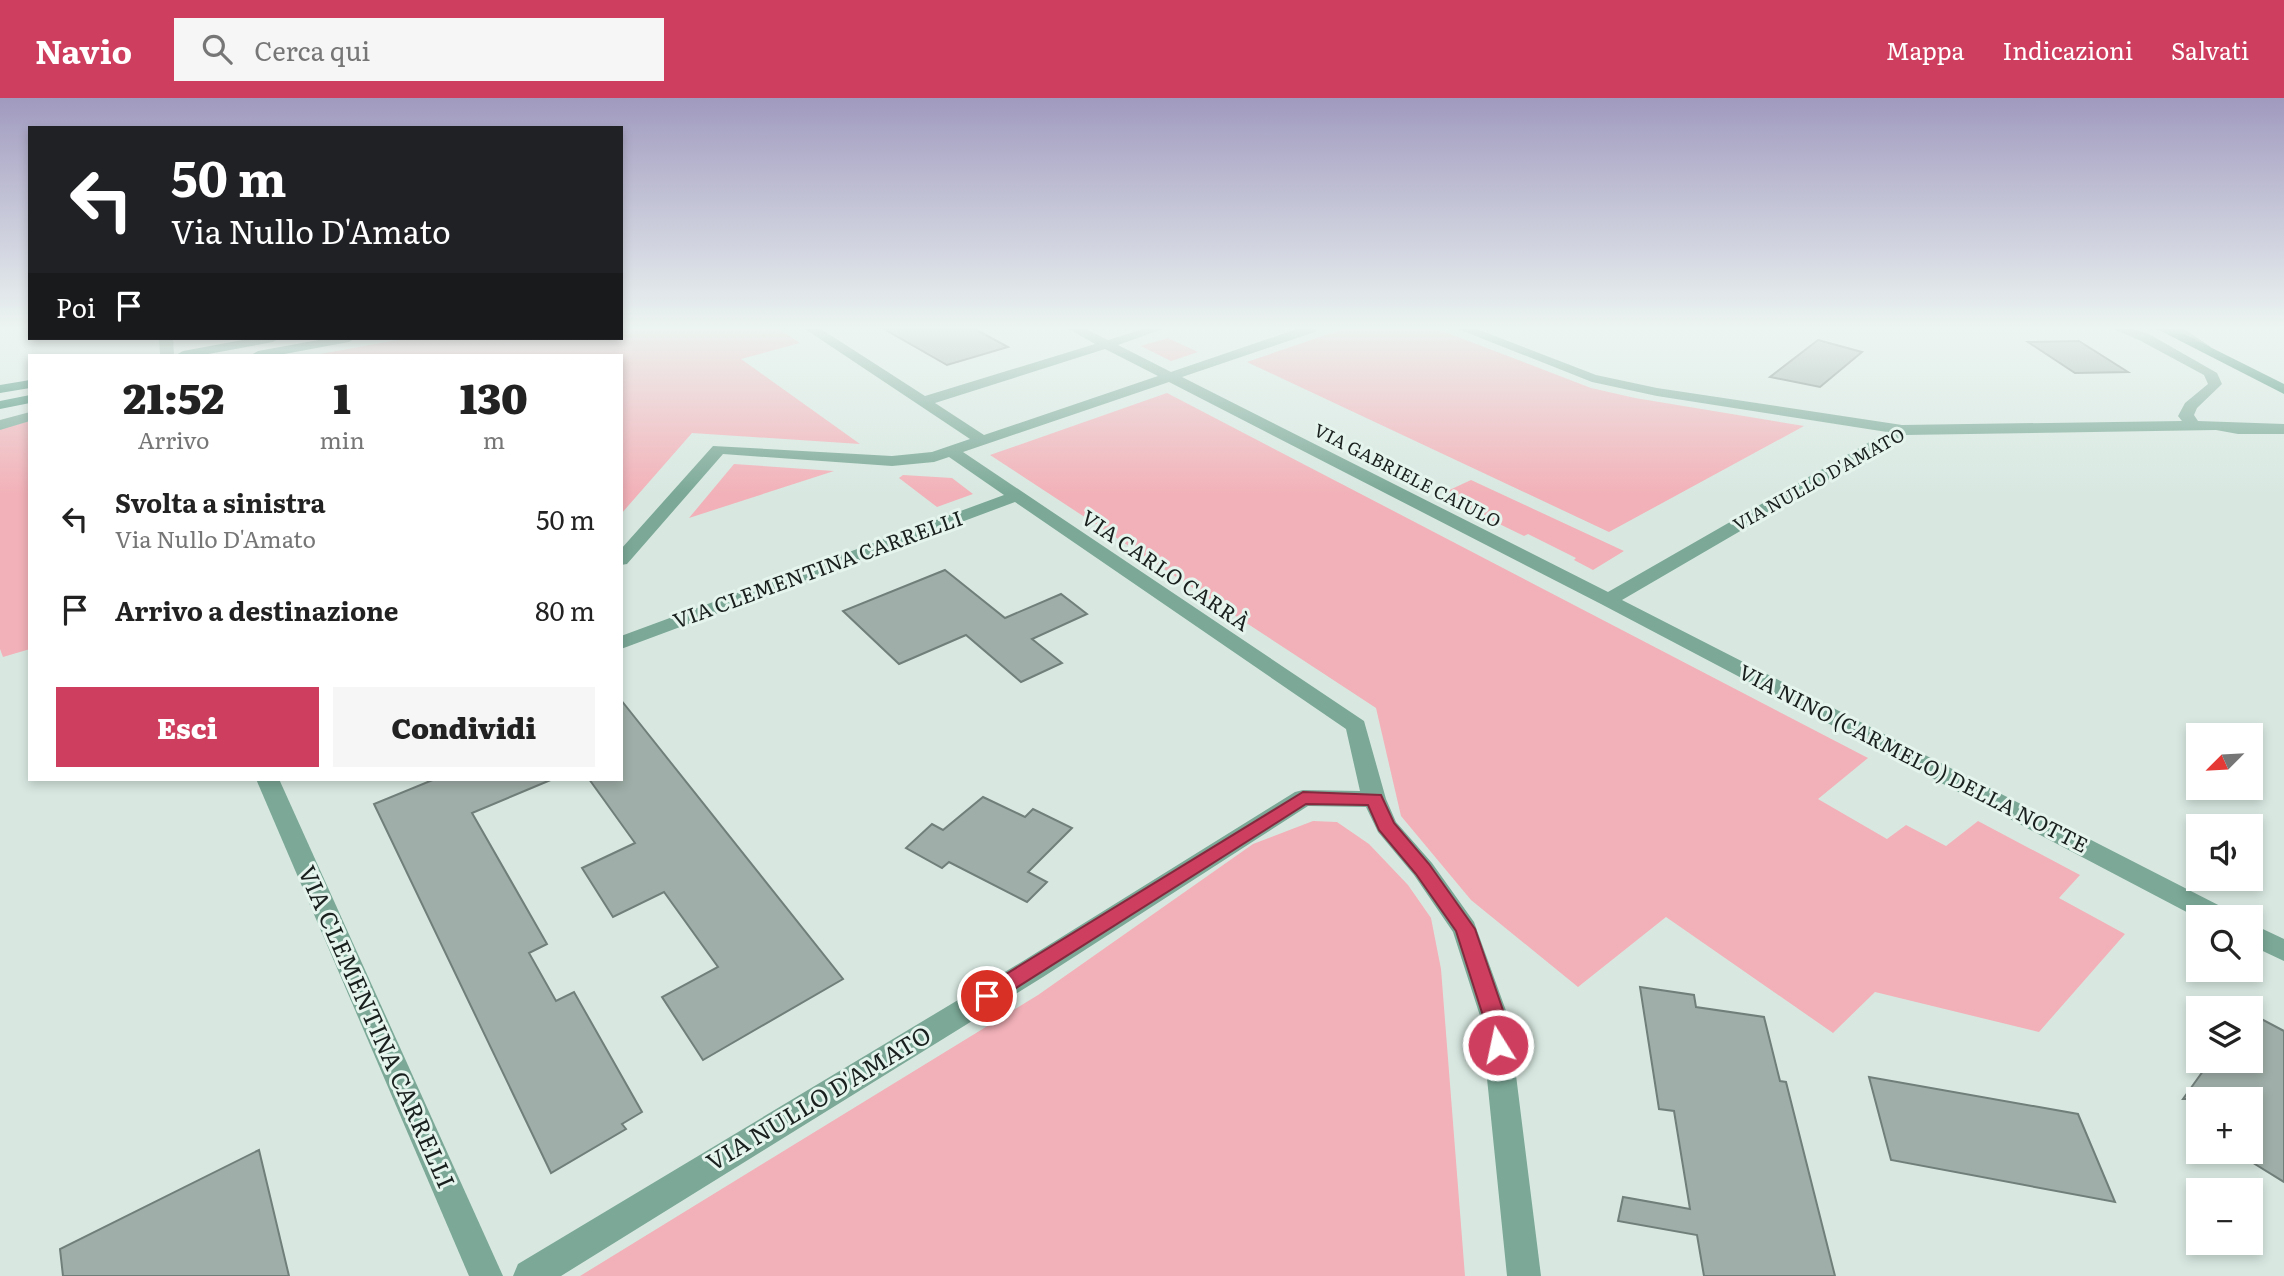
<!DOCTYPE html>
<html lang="it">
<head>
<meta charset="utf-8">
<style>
	body { margin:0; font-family:Literata,serif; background:#f6f6f6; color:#222; height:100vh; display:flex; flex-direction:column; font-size:26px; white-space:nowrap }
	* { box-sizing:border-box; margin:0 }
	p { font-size:23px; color:#767676 }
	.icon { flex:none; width:38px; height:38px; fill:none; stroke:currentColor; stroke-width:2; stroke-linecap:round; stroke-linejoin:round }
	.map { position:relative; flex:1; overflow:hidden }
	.panel { position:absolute; left:28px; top:256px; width:595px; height:427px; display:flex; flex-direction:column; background:#fff; border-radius:0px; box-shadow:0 4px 10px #0003 }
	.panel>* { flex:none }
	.hud { position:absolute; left:28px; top:28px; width:595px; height:214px; border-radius:0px; box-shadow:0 4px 10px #0003; background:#202124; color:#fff; overflow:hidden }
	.needle { width:46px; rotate:246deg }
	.buttons { position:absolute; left:2186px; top:625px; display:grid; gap:14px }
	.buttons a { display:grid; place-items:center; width:77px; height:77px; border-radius:0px; background:#fff; box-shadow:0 4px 10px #0003; font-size:35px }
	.pin { position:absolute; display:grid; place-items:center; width:60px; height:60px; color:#fff; margin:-30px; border:4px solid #fff; border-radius:50%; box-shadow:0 2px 7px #0007 }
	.me { position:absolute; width:77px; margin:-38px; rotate:350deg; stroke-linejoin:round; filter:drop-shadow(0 0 5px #0008) }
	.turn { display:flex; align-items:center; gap:24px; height:147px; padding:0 28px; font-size:32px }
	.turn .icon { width:91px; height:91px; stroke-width:2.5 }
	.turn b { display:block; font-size:49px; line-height:60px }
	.then { display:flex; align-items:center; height:66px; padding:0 28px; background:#0003; gap:14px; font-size:26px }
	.eta { display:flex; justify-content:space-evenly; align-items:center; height:119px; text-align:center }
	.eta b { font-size:42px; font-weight:800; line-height:49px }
	.cta { display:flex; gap:14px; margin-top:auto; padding:14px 28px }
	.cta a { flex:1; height:80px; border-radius:0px; background:#ce3f5f; color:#fff; font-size:28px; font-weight:800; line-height:80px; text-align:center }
	.cta a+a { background:#f6f6f6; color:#222 }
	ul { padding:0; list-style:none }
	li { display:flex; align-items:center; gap:21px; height:91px; padding:0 28px }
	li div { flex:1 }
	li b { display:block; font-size:26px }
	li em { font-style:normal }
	header { display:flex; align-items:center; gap:42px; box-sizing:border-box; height:98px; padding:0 35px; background:#ce3f5f; color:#fff }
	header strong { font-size:33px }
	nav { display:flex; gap:38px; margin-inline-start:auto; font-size:24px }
	.search { width:490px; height:63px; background:#f6f6f6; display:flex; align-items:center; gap:18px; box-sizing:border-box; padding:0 24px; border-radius:0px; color:#767676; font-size:26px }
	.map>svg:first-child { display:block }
	.green { fill:#f2b1b8 }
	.building { fill:#9faea8; stroke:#717f7a; stroke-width:2 }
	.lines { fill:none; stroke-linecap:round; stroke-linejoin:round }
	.street { fill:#7ba897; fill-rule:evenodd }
	.secondary { fill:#418a73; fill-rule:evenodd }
	.route { fill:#ce3f5f; stroke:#86293e; stroke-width:2 }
	.labels { text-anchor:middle; stroke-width:6; stroke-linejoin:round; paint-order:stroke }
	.far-street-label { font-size:18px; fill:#1a201e; stroke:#e5f5ee }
	.street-label { font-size:21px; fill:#1a201e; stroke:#e5f5ee }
	.near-street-label { font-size:24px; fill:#1a201e; stroke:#e5f5ee }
</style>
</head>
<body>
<header>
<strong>Navio</strong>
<div class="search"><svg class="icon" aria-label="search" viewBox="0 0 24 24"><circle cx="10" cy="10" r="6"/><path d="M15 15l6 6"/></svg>Cerca qui</div>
<nav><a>Mappa</a><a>Indicazioni</a><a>Salvati</a></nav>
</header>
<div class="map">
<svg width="2284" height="1178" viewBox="0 0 2284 1178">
	<rect width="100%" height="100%" fill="#d8e8e1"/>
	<!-- green -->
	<g class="green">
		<polygon points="621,231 779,231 800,245 741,261 860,346 692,335 621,416 621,257 315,257 408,240 621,240"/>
		<polygon points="1343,231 1437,231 1591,290 1635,300 1804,328 1609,434 1247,264"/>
		<polygon points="1168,240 1198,254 1171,263 1141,248"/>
		<polygon points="1167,295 1868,660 1818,701 1887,741 1906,727 1946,748 1978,723 2080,777 2059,800 2125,836 2039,934 1875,894 1833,935 1666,819 1578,889 1471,802 1401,718 1376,610 990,357"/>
		<polygon points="30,323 30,551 3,559 0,551 0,331"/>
		<polygon points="734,366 834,373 689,420"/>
		<polygon points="903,377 952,380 973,396 937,409 899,380"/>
		<polygon points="1471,382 1624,453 1593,472 1574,462 1576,460 1528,436 1524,438 1444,399 1443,395"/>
		<polygon points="1313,723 1337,724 1369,746 1408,787 1431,820 1441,871 1465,1178 580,1178 1038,897 1253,746"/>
	</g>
	<!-- building -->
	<g class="building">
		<polygon points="884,231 975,231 1008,249 947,267"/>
		<polygon points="1818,242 1862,254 1820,289 1770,279"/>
		<polygon points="2079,243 2128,274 2075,275 2028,244"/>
		<polygon points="945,472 1005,520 1061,496 1087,516 1032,541 1062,565 1021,584 966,537 899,566 843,513"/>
		<polygon points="621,602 843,881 703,962 662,899 718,869 664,794 613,819 582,770 635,745 589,681 621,681"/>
		<polygon points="435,681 553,681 472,715 547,846 529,855 556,903 574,894 642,1014 622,1026 626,1031 551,1075 374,706"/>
		<polygon points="983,699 1025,719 1033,711 1072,730 1028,774 1047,784 1027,804 949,764 942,770 906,750 932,726 943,732"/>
		<polygon points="1640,889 1694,897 1696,909 1764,919 1780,983 1786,984 1835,1178 1704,1178 1697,1137 1618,1123 1623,1099 1690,1111 1674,1013 1659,1011"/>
		<polygon points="2250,915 2284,933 2284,1084 2250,1063 2250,1001 2183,1001 2211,962 2250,962"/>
		<polygon points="1869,979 2078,1016 2115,1104 1891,1062"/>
		<polygon points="259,1052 289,1178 63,1178 60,1151"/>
	</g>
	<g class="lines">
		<!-- street -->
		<g class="street">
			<path d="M 805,231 L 821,231 L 925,298 L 1095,246 L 1069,231 L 1086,231 L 1108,242 L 1143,231 L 1163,231 L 1118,247 L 1171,274 L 1297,231 L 1317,231 L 1315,234 L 1182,279 L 1608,494 L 1887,334 L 1657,298 L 1592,284 L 1458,231 L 1477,231 L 1596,277 L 1657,290 L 1902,327 L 2182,323 L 2178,318 L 2185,305 L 2208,286 L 2204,277 L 2139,242 L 2113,231 L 2133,231 L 2149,236 L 2217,275 L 2222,286 L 2197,310 L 2194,317 L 2198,323 L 2284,326 L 2284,336 L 2238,336 L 2216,332 L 1905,337 L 1622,502 L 2228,812 L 2232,819 L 2198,820 L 1601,506 L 1169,284 L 963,354 L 1364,623 L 1386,701 L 1396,724 L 1432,765 L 1474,824 L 1509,921 L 1541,1178 L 1507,1178 L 1481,921 L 1453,834 L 1414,777 L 1378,734 L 1366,709 L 1308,708 L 1043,879 L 561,1178 L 513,1178 L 518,1166 L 1023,863 L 1295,694 L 1303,692 L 1360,693 L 1346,631 L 1015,404 L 621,551 L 621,538 L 1004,397 L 949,359 L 934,364 L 892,368 L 723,356 L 627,466 L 621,467 L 621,451 L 713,348 L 892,358 L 932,354 L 970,341 ZM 1105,251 L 1158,278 L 984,337 L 935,305 Z"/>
			<polygon points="2168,231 2184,231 2211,249 2204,253 2199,252"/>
			<polygon points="159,240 173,240 174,257 160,257"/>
			<polygon points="30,314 30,323 0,332 0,322"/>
			<polygon points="256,681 279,681 503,1178 469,1178"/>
			<polygon points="2250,825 2284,841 2284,863 2250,847"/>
		</g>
		<!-- secondary -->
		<g class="secondary">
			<polygon points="2157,231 2174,231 2284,286 2284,296"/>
			<polygon points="253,240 280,240 273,244 203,257 176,257 183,253"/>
			<polygon points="329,240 356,240 349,244 279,257 251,257 258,253"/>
			<polygon points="30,282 30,290 0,295 0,287"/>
			<polygon points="30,297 30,305 0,311 0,303"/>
		</g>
	</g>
	<!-- sky -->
	<linearGradient id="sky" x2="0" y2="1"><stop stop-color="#a09abf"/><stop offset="0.58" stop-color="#edf5f2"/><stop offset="1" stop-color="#edf5f2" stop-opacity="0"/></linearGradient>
	<rect width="2284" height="396" fill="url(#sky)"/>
	<!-- route -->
	<polygon class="route" points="1303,694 1381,697 1394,725 1429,766 1475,831 1506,921 1509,947 1506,953 1498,956 1490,953 1484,921 1456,833 1416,776 1379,732 1368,707 1306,706 994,904 987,907 980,904 976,898 980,892"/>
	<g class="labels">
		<!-- far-street labels -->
		<g class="far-street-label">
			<text transform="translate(1407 378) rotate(27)" y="6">VIA GABRIELE CAIULO</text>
			<text transform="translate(1819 382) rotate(-29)" y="6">VIA NULLO D'AMATO</text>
		</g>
		<!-- street labels -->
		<g class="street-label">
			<text transform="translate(818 472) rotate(-20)" y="7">VIA CLEMENTINA CARRELLI</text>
			<text transform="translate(1165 473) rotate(34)" y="7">VIA CARLO CARRÀ</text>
			<text transform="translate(1913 661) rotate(27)" y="7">VIA NINO (CARMELO) DELLA NOTTE</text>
		</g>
		<!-- near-street labels -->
		<g class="near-street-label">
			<text transform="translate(376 929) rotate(66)" y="8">VIA CLEMENTINA CARRELLI</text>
			<text transform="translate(819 1001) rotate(-31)" y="8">VIA NULLO D'AMATO</text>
		</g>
	</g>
</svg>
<div class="buttons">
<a><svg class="needle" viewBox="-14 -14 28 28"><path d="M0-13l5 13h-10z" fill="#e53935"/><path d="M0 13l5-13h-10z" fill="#767676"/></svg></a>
<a><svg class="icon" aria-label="sound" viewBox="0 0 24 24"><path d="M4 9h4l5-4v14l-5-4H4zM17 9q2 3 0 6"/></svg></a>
<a><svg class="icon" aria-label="search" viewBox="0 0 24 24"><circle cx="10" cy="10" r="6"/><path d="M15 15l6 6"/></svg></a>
<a><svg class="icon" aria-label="layers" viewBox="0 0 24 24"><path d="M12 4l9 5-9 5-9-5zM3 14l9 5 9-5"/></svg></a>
<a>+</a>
<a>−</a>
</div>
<div class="pin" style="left:987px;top:898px;background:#d93025"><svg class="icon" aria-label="arrive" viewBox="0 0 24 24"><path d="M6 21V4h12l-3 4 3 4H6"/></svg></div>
<svg class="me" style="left:1498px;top:947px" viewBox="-20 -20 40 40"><circle r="17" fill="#ce3f5f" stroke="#fff" stroke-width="3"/><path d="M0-11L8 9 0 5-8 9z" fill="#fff"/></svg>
<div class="hud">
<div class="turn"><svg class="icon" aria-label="left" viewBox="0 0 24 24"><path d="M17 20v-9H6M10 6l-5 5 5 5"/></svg><div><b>50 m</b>Via Nullo D'Amato</div></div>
<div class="then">Poi<svg class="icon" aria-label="arrive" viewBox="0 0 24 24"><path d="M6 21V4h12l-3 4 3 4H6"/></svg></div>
</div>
<section class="panel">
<div class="eta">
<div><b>21:52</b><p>Arrivo</p></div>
<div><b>1</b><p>min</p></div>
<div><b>130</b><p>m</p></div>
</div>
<ul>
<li><svg class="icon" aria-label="left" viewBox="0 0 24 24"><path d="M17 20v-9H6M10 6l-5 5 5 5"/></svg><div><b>Svolta a sinistra</b><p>Via Nullo D'Amato</p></div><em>50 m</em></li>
<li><svg class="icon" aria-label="arrive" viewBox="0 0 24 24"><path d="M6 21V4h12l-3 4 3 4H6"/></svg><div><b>Arrivo a destinazione</b></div><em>80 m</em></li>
</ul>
<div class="cta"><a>Esci</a><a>Condividi</a></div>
</section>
</div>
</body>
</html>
